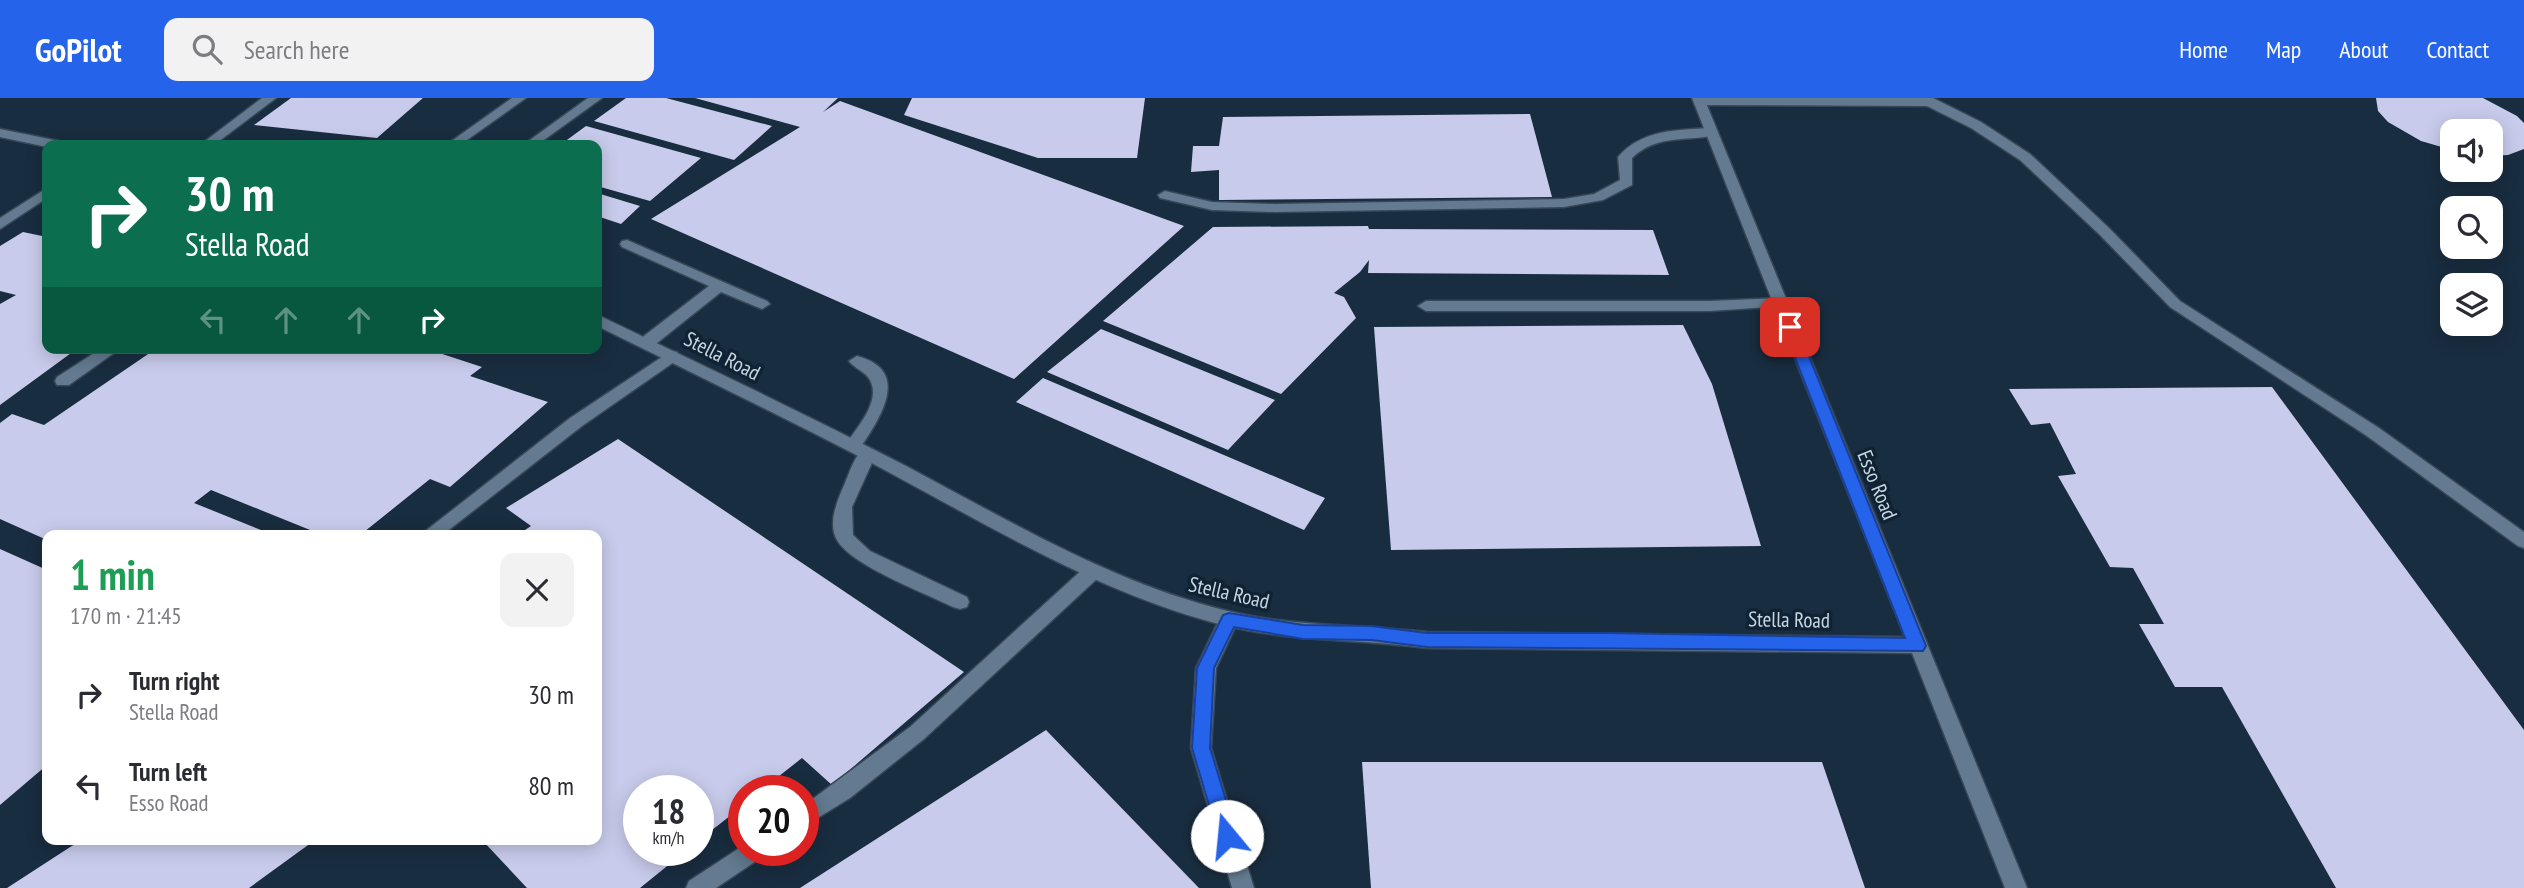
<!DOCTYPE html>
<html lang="en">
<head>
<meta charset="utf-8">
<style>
	body { margin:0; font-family:"PT Sans Narrow",sans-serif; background:#f2f2f3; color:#2b2b33; height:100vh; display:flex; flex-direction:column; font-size:26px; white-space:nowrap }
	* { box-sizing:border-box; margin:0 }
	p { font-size:23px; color:#7c7c81 }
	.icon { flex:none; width:38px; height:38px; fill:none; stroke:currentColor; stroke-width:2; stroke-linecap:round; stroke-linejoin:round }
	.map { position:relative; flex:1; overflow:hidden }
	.panel { position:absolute; left:42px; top:432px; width:560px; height:315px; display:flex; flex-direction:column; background:#fff; border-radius:14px; box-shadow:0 4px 18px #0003 }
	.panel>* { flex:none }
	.top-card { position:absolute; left:42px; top:42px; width:560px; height:214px; border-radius:14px; box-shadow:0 4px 18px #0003; background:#0b6e4f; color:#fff; overflow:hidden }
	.fabs { position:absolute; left:2440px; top:21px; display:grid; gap:14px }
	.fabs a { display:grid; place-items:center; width:63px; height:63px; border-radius:14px; background:#fff; box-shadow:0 4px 18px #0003; font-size:35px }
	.speed { position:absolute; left:623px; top:677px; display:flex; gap:14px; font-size:35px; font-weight:700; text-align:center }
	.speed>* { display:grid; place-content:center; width:91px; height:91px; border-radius:50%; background:#fff; box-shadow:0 4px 18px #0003; line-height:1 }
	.speed small { font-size:18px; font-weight:400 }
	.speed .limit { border:10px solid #d22; background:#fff; color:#111 }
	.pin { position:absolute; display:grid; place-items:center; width:60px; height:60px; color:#fff; margin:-30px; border-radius:14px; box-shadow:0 4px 10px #0006 }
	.me { position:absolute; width:77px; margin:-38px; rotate:343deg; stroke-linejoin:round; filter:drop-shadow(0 0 5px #0008) }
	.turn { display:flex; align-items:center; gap:24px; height:147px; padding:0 28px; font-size:32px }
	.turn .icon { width:91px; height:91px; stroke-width:2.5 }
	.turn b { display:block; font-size:49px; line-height:60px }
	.lanes { display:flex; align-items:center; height:66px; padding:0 28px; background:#0003; justify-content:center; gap:35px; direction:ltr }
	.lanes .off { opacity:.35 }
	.round { display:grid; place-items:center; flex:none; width:74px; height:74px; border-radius:14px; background:#f2f2f3 }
	.overview { display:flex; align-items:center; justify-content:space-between; height:119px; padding:0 28px }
	h1 { font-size:42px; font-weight:700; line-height:52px; color:#1e9e55 }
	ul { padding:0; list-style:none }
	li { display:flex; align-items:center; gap:21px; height:91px; padding:0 28px }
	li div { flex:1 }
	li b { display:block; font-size:26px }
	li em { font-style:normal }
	header { display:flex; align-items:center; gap:42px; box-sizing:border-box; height:98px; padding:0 35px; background:#2563eb; color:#fff }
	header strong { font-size:33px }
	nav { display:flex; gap:38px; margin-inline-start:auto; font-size:24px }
	.search { width:490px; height:63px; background:#f2f2f3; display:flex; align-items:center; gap:18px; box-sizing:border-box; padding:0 24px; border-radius:14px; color:#7c7c81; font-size:26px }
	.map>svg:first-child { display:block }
	.building { fill:#c8cbeb }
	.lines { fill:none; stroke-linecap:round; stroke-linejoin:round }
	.lane-casing { stroke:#364757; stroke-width:3 }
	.street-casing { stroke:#364757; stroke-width:3 }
	.lane { fill:#637a90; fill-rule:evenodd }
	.street { fill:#637a90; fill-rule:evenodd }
	.route { fill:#2563eb; stroke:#184099; stroke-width:2 }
	.labels { text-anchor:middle; stroke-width:7; stroke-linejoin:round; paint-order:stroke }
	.street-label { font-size:21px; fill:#c9d6e2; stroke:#0f2335 }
</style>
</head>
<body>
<header>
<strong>GoPilot</strong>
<div class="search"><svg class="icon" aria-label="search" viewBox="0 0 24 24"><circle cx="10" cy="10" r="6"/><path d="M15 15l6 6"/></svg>Search here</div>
<nav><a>Home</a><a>Map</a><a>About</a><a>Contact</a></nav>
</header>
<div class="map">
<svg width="2524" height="790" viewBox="0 0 2524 790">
	<rect width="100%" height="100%" fill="#192d40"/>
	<!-- building -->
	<g class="building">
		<polygon points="291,0 423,0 377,40 254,27"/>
		<polygon points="626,0 666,0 772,28 734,62 594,23"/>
		<polygon points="695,0 838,0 823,14 840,3 1184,128 1014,281 651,121 800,29"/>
		<polygon points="912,0 1145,0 1137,60 1038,60 904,17"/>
		<polygon points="2376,0 2483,0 2517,18 2524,25 2524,51 2508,57 2490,58 2490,33 2452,33 2452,52 2421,43 2388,24 2378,13"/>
		<polygon points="1530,16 1552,99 1219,102 1219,72 1191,74 1193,48 1219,48 1223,19"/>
		<polygon points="586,28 701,60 650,103 597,88 597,47 560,47"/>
		<polygon points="597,95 640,108 621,126 597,118"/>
		<polygon points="1368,128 1369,131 1653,132 1669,177 1368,175 1369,162 1360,174 1334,195 1344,199 1356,220 1281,296 1103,223 1213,129"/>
		<polygon points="23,134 47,139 47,250 78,250 0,307 0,206 16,197 0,193 0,148"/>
		<polygon points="1683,227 1712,286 1761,448 1391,452 1374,229"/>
		<polygon points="1101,231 1275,302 1228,352 1047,274"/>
		<polygon points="157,250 424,250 482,269 470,278 548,304 450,389 430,381 359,438 325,438 211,392 194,405 276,438 47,438 47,442 0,421 0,325 12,316 44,327"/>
		<polygon points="1043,280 1325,400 1304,432 1016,304"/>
		<polygon points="2272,289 2524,632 2524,790 2336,790 2222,589 2175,589 2139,526 2164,526 2133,470 2110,469 2058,378 2076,376 2050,325 2031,327 2009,291"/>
		<polygon points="618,341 964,574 832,687 802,660 760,693 744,693 744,707 698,743 698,693 639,693 639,752 687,752 640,790 527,790 482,742 597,742 597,438 516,438 531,428 506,410"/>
		<polygon points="0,451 47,472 47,667 0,707"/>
		<polygon points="1046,632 1199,790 800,790"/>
		<polygon points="1362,664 1822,664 1865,790 1371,790"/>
		<polygon points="81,742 315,742 249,790 7,790"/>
	</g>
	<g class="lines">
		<defs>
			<g id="lane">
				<polygon points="262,0 276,0 214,47 200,47"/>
				<polygon points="588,0 602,0 537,47 523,47"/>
				<polygon points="1700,0 1933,0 1981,24 2030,56 2109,130 2180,203 2379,330 2524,434 2524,450 2518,448 2367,338 2170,209 2099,136 2020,62 1971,30 1927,8 1695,7 1694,4"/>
				<path d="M 1711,30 L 1716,31 L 1716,37 C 1684,44 1657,36 1632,60 L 1632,87 L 1603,102 L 1564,109 L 1275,114 L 1212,112 L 1160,100 L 1158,97 L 1165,93 L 1212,104 L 1275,106 L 1564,101 L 1594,96 L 1620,82 L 1618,59 C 1642,31 1678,32 1711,30 Z"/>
				<polygon points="47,90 47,100 0,131 0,120"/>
				<polygon points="627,142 767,203 770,206 762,211 721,194 652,249 640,249 638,245 640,241 709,188 622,149 620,146 622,143"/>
				<polygon points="1780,200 1788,205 1785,208 1710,213 1426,213 1418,208 1426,203 1710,203"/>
				<polygon points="102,250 121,250 69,287 57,287 55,283 57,279"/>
				<polygon points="671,253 677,254 679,258 677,262 582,328 441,438 419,438 570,320"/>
				<path d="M 857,258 C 914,273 878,323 859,352 L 853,354 L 845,348 C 855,331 882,304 870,282 C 865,273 855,271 849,263 Z"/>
				<path d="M 867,350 L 876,356 L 852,409 L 853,437 L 870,453 L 967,499 L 969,504 L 967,509 L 960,511 L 953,509 C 925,495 852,468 837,442 C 827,425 838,401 845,385 C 850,374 855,354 867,350 Z"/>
				<polygon points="1092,467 1099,469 1101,474 1099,479 924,641 850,700 803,729 803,708 910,629 1085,469"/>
				<polygon points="1229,514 1236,516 1239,521 1216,570 1211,650 1254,790 1232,790 1191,650 1196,570 1222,516"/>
				<polygon points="744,747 744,752 765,752 762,759 716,790 686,790 689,783"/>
			</g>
			<g id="street">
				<polygon points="512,0 526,0 460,47 446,47"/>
				<path d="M 1692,0 L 1704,0 L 2027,790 L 2005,790 L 1912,555 L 1427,550 C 1360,541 1293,544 1227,528 C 1103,497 993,430 881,370 C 788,321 692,275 597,228 L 597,217 L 602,219 C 704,268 806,316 906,368 C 1010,423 1112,485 1228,513 C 1293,529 1360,526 1427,534 L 1905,539 Z"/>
				<polygon points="0,31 59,43 66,47 47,49 0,39"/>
			</g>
		</defs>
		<!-- lane casing -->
		<use href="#lane" class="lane-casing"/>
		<!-- street casing -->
		<use href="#street" class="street-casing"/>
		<!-- lane -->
		<use href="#lane" class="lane"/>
		<!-- street -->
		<use href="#street" class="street"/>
	</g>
	<!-- route -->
	<polygon class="route" points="1790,225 1797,229 1926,548 1923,553 1427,549 1371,542 1303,541 1234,529 1214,570 1210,650 1237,738 1234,744 1227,746 1220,744 1192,650 1197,570 1223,517 1229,515 1303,527 1371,528 1427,535 1606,535 1905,540 1783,229"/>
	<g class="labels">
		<!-- street labels -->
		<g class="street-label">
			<text transform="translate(722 258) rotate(27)" y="7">Stella Road</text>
			<text transform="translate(1877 387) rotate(68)" y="7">Esso Road</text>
			<text transform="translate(1229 495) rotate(13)" y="7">Stella Road</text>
			<text transform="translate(1789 522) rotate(1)" y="7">Stella Road</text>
		</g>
	</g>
</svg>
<div class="fabs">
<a><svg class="icon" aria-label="sound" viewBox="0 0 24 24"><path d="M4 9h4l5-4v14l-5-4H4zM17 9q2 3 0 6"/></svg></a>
<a><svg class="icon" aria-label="search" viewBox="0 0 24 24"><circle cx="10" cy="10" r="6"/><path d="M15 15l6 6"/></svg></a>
<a><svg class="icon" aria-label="layers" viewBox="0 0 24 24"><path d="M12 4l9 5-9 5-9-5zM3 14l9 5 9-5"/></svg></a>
</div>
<div class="speed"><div>18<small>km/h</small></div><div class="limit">20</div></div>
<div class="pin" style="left:1790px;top:229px;background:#d93025"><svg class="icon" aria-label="arrive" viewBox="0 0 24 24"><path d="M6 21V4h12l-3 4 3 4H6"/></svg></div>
<svg class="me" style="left:1227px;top:738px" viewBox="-20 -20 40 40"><circle r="19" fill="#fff"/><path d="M0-13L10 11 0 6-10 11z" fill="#2563eb"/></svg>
<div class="top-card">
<div class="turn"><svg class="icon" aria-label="right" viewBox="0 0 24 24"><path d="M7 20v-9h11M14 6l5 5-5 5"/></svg><div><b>30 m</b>Stella Road</div></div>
<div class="lanes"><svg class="icon off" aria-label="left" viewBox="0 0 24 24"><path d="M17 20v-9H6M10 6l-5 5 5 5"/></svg><svg class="icon off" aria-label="ahead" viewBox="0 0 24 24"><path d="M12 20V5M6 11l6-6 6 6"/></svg><svg class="icon off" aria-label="ahead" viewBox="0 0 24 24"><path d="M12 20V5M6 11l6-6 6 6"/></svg><svg class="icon" aria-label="right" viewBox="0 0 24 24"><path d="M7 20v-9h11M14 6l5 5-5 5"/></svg></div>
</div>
<section class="panel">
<div class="overview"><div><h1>1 min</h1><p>170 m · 21:45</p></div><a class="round"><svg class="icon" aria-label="close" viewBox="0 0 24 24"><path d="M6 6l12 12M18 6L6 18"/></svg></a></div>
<ul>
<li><svg class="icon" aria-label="right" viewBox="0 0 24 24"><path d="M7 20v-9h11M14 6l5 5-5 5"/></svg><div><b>Turn right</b><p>Stella Road</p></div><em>30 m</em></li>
<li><svg class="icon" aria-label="left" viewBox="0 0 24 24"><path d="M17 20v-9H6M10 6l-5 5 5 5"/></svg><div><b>Turn left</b><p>Esso Road</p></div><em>80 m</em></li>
</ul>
</section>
</div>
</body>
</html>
